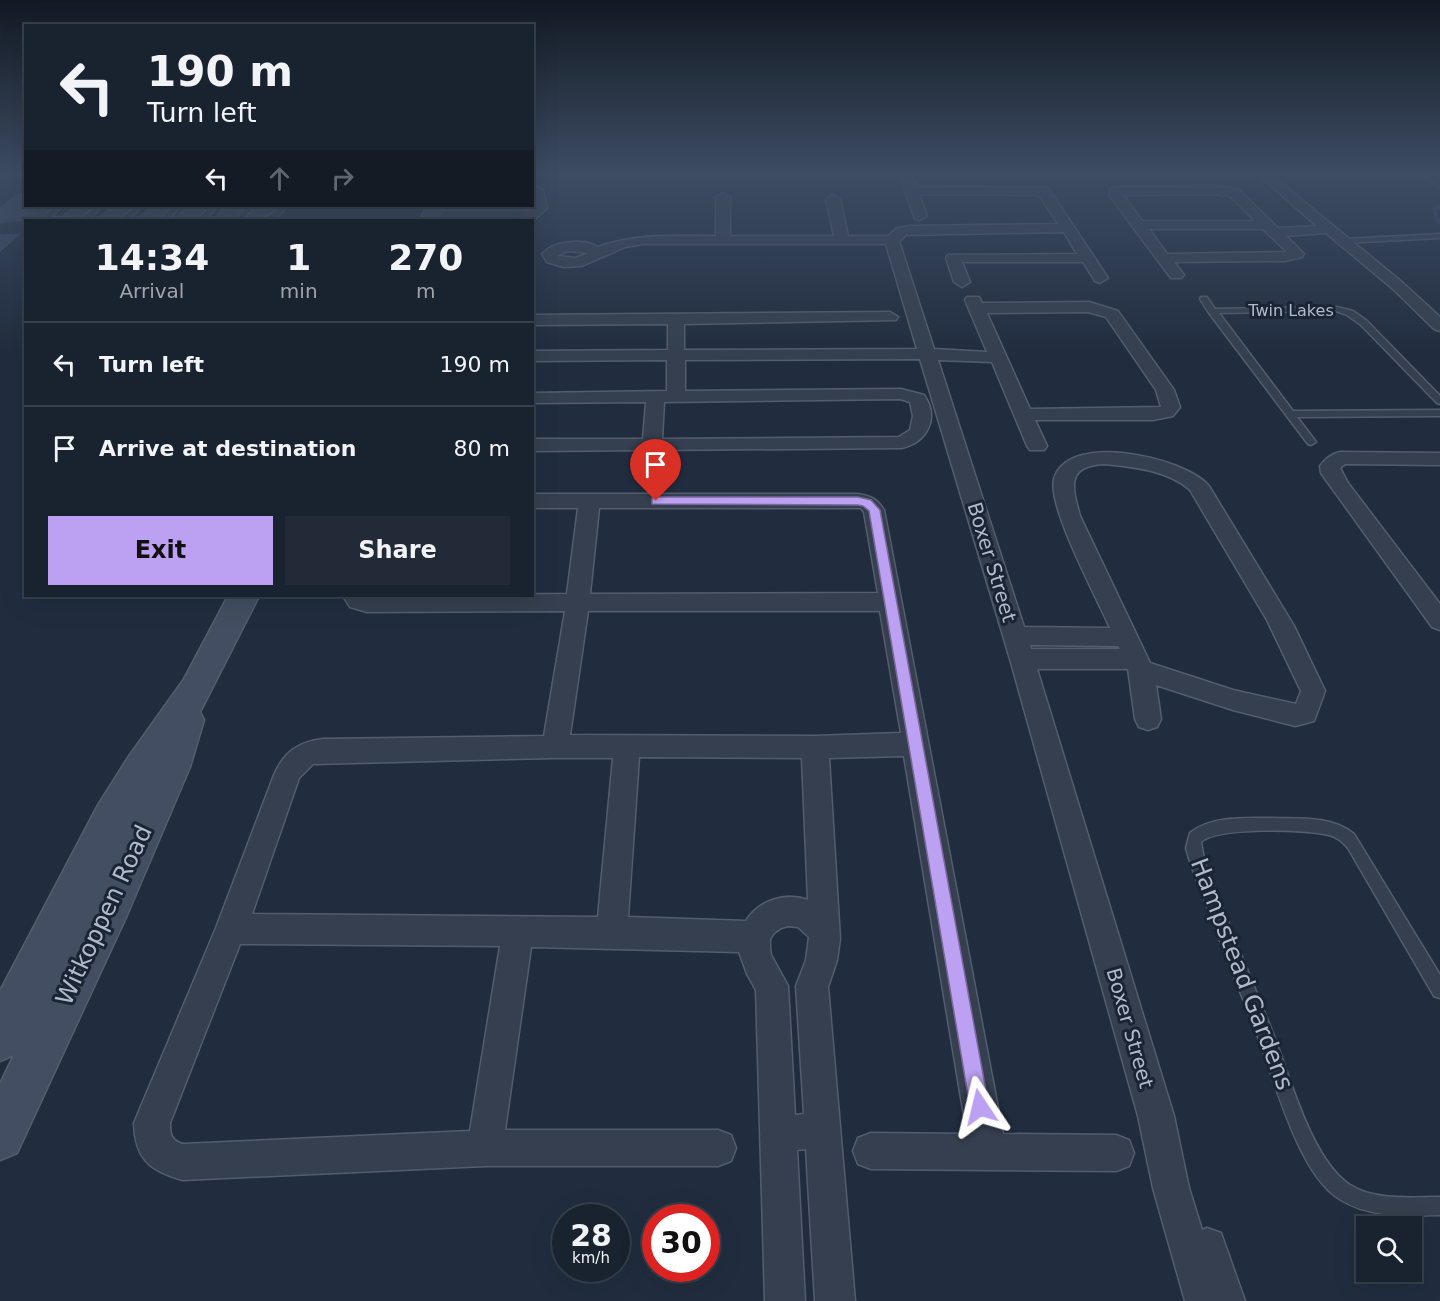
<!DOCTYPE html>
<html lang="en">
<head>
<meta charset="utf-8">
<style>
	body { margin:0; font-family:"DejaVu Sans",sans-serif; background:#222a37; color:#f1f3f6; height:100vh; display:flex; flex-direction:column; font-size:22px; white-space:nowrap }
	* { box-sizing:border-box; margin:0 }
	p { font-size:20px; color:#9fa4aa }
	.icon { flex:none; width:33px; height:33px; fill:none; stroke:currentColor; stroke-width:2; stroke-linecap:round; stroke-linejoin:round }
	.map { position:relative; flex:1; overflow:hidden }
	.sheet { position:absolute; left:24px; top:219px; width:510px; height:378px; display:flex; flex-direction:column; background:#19222f; border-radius:0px; box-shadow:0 6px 24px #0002,0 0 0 2px #373f4b }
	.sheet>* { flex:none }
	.hud { position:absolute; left:24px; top:24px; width:510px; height:183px; border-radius:0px; box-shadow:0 6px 24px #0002,0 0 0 2px #373f4b; background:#19222f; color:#f1f3f6; overflow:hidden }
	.tools { position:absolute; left:1356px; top:1216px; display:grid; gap:12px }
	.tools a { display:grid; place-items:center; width:66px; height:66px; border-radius:0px; background:#19222f; box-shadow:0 6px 24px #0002,0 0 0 2px #373f4b; font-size:30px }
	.speed { position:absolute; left:552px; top:1204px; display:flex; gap:12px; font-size:30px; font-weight:700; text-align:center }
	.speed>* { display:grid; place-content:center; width:78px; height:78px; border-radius:50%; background:#19222f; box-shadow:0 6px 24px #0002,0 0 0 2px #373f4b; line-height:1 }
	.speed small { font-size:15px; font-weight:400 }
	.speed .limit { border:9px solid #d22; background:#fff; color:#111 }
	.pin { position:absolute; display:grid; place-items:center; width:51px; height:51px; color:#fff; margin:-62px -26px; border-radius:50% 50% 50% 0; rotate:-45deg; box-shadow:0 0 6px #0007 }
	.pin .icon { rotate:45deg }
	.me { position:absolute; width:66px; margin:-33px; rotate:350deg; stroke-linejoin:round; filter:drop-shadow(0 0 4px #0008) }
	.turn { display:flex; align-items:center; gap:21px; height:126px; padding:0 24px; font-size:27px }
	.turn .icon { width:78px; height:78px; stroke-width:2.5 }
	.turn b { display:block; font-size:42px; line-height:51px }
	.lanes { display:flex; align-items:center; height:57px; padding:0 24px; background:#0003; justify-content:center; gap:30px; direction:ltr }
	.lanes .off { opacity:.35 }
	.eta { display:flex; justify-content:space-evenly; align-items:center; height:102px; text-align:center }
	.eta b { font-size:36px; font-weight:800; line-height:42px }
	.cta { display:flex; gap:12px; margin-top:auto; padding:12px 24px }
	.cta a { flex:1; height:69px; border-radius:0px; background:#bca0f2; color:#111; font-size:24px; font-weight:800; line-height:69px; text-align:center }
	.cta a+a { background:#222a37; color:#f1f3f6 }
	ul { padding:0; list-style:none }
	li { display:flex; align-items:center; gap:18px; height:84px; padding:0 24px; border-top:2px solid #373f4b }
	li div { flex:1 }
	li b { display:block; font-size:22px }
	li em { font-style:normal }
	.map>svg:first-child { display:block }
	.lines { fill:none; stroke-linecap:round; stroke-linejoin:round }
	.stream { stroke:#334768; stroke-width:4 }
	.building { fill:#3c4a5f }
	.service-casing { stroke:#535d6d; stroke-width:3 }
	.minor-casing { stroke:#535d6d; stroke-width:3 }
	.secondary-casing { stroke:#535d6d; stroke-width:3 }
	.service { fill:#353f4f; fill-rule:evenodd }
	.minor { fill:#353f4f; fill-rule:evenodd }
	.secondary { fill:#434e62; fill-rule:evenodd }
	.route { fill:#bca0f2; stroke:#7a689d; stroke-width:1.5 }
	.labels { text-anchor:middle; stroke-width:6; stroke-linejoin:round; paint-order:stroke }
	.far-street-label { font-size:16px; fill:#b1baca; stroke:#1a2434 }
	.street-label { font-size:20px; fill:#b1baca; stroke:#1a2434 }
	.near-street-label { font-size:24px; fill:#b1baca; stroke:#1a2434 }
</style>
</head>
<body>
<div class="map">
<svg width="1440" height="1301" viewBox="0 0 1440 1301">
	<rect width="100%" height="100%" fill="#212d3f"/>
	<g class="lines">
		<!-- stream -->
		<g class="stream">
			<polyline points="1418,172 1440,188"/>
			<polyline points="1440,207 1435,208 1436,218 1440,222"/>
		</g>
	</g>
	<!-- building -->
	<g class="building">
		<polygon points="18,193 26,193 26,206 56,206 38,220 0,223 0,207"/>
		<polygon points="74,206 99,206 84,218 59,218"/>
		<polygon points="111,206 137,206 124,218 98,217"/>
		<polygon points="150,206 176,206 163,218 137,218"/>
		<polygon points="186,206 212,206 200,219 173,219"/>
		<polygon points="224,206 250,206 238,219 213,219"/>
		<polygon points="254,206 280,206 270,218 243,218"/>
		<polygon points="0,234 21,234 0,252"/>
	</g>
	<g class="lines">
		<defs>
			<g id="service">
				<path d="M 56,206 L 62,206 L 51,217 L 82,218 L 97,206 L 103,206 L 90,218 L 122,218 L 136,206 L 142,206 L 130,218 L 162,218 L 174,206 L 180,206 L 170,218 L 199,218 L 211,206 L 217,206 L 207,218 L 237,218 L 248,206 L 254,206 L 244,218 C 263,218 268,220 281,206 L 287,206 L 276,219 L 272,220 L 44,219 L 44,217 Z"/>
				<polygon points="1440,234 1440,238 1344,243 1340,241 1344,239"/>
				<polygon points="1201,297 1207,297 1215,309 1337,307 1353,311 1367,321 1440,396 1440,404 1437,403 1361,325 1347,315 1336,311 1219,313 1293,411 1440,410 1440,416 1297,417 1316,442 1311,445 1308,444 1209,313 1200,299"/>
				<path d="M 1269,818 C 1297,819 1331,815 1354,834 L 1440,975 L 1440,998 L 1434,996 L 1348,848 C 1343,842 1337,837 1329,835 C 1306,829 1217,827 1201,842 L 1205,865 C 1227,920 1250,976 1272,1031 C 1290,1075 1310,1158 1350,1185 C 1375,1201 1412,1197 1440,1197 L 1440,1215 C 1406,1216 1368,1218 1338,1198 C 1297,1171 1274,1077 1256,1032 C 1234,976 1212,921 1191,865 L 1186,848 L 1190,833 C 1210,816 1244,818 1269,818 Z"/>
			</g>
			<g id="minor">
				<path d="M 900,172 L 910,172 L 916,186 L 1048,188 L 1108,278 L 1100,283 L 1095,281 L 1083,262 L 962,262 L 970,282 L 962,287 L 954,282 L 946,258 L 948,255 L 1077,254 L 1064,232 L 906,235 L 899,241 L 934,349 L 987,352 L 965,300 L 967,297 L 979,297 L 982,303 L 1089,302 L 1118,311 L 1174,390 L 1180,407 L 1173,416 L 1153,420 L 1035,420 L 1047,446 L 1044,450 L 1030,450 L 1027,446 L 992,362 L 938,360 L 1024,627 L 1110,628 C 1097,598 1047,506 1054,479 C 1068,430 1186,458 1209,486 L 1294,626 L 1325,691 L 1314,721 L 1295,726 L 1233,710 L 1156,685 L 1161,719 L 1157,727 L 1148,730 L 1139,727 L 1135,719 L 1128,669 L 1037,669 L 1174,1116 L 1189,1188 L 1202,1230 L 1207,1228 L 1221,1233 L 1245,1301 L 1185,1301 L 1153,1188 L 1138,1116 L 1010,659 L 920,359 L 685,360 L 685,391 L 901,389 L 924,395 C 940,418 927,442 902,448 L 532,451 L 532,439 L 643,439 L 646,402 L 532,403 L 532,393 L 667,391 L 667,360 L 532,361 L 532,351 L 668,350 L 668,324 L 532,325 L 532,315 L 890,312 L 898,317 L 896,320 L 684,324 L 684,350 L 917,349 L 886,244 L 643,244 L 625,247 L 582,266 L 563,267 L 547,262 L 542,254 C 554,241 583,238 598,247 C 637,233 676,236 716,236 L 716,197 L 723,193 L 730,197 L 730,236 L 834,236 L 826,199 L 833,195 L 840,199 L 848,236 L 888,236 L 897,228 L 910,226 L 1058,224 L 1039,195 L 919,194 L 927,216 L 920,220 L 915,219 L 899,174 ZM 567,251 L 588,253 L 576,258 L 557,256 ZM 1088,312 L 1106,317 L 1156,390 L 1161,407 L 1030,409 L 987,313 ZM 900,399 L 910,402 L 913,416 L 910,430 L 899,437 L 662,439 L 664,402 ZM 1104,464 C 1133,467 1168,470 1190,490 L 1267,620 L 1301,691 L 1296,704 L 1233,690 L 1150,663 L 1080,516 C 1072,487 1066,466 1104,464 ZM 1030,645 L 1118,646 L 1120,649 L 1031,649 Z"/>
				<path d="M 1255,172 L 1268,172 L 1403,283 L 1440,317 L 1440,331 L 1434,329 L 1393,289 L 1326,233 L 1286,236 L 1304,254 L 1302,257 L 1285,261 L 1174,262 L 1184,275 L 1181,278 L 1171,278 L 1109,195 L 1111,188 L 1116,187 L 1215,186 L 1239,190 L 1278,228 L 1317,226 ZM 1215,194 L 1230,196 L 1255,221 L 1142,221 L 1123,195 ZM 1149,229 L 1263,229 L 1287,252 L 1167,254 Z"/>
				<polygon points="537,186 543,190 547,208 536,218 432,219 425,215 432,211 528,211 533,207 532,187"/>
				<path d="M 1340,452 L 1440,453 L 1440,465 L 1345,464 L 1340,468 L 1348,483 L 1440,604 L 1440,630 L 1432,627 L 1321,473 L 1320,466 C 1325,459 1332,454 1340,452 Z"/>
				<path d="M 532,494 L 858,494 C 871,496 877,499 884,510 L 1003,1134 L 1116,1135 L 1129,1140 L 1134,1153 L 1129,1166 L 1116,1171 L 871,1169 L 858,1164 L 853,1151 L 858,1138 L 871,1133 L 967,1134 L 904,756 L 829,758 L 840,939 L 837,960 L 828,987 L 855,1301 L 815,1301 L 806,1149 L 797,1150 L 805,1301 L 765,1301 L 756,990 L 747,974 L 739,952 L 531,947 L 505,1130 L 718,1130 L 731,1135 L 736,1148 L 731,1161 L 718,1166 L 485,1166 L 183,1180 C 150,1171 135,1159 134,1123 L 216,928 L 274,775 C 284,752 298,742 323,739 L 544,736 L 565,611 L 367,612 L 350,607 L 343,596 L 567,594 L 578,508 L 532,508 ZM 599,508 L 861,508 L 864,512 L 878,593 L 590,594 ZM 588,611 L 880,611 L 901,733 L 815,736 L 570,735 ZM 639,757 L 802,758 L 808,900 C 785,892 759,900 746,921 L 628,917 ZM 552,758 L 613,758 L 598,917 L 252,914 L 299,778 L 313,764 ZM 788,926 L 798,927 L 809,937 L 806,960 L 796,986 L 804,1114 L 795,1115 L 788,986 L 771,955 L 770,948 L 770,939 L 774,933 L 781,928 ZM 240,944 L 500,946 L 470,1131 L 183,1144 C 171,1141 170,1134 170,1123 Z"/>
			</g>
			<g id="secondary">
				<polygon points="427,206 445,206 438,220 420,220"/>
				<polygon points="228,596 259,596 200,712 204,720 190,767 127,915 17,1153 0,1160 0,1084 14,1055 0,1061 0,991 98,805 129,756 184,679"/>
			</g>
		</defs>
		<!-- service casing -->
		<use href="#service" class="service-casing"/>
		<!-- minor casing -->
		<use href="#minor" class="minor-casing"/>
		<!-- secondary casing -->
		<use href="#secondary" class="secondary-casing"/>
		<!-- service -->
		<use href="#service" class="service"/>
		<!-- minor -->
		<use href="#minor" class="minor"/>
		<!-- secondary -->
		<use href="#secondary" class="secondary"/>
	</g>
	<!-- sky -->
	<linearGradient id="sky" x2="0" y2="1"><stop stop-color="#121923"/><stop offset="0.49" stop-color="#3d4c63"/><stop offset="1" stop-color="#3d4c63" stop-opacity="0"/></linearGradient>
	<rect width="1440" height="354" fill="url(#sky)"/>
	<!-- route -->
	<polygon class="route" points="656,497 858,497 871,500 880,510 989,1107 987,1114 980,1116 972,1114 970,1107 869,511 863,506 858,505 652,504 652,498"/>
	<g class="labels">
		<!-- far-street labels -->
		<g class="far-street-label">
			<text x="1291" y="316">Twin Lakes</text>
		</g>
		<!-- street labels -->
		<g class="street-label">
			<text transform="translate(992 562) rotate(73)" y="7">Boxer Street</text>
			<text transform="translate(1130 1028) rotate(74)" y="7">Boxer Street</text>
		</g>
		<!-- near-street labels -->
		<g class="near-street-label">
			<text transform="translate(104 915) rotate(-65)" y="8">Witkoppen Road</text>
			<text transform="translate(1242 974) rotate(69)" y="8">Hampstead Gardens</text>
		</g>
	</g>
</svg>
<div class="tools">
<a><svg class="icon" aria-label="search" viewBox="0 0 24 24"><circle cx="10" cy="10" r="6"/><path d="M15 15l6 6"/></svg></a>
</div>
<div class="speed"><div>28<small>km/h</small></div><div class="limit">30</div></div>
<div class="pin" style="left:656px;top:501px;background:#d93025"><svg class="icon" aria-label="arrive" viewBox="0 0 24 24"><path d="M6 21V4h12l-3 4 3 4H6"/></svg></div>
<svg class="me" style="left:980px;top:1107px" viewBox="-20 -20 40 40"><path d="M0-17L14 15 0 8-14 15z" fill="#bca0f2" stroke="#fff" stroke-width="4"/></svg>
<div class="hud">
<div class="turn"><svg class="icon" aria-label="left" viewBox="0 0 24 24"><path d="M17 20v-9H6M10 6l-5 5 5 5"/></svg><div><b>190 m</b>Turn left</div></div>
<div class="lanes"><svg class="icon" aria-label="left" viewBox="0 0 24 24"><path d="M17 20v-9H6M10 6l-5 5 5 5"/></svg><svg class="icon off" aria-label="ahead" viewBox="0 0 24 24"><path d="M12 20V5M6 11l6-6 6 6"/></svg><svg class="icon off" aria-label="right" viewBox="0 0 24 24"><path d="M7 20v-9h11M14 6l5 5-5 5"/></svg></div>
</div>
<section class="sheet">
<div class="eta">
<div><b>14:34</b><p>Arrival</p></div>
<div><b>1</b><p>min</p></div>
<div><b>270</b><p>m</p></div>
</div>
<ul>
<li><svg class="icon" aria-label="left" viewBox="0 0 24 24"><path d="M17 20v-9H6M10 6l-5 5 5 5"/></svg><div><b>Turn left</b></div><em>190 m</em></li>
<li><svg class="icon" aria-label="arrive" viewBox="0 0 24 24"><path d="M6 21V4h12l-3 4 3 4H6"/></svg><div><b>Arrive at destination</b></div><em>80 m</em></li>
</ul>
<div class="cta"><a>Exit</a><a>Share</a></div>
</section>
</div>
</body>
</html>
